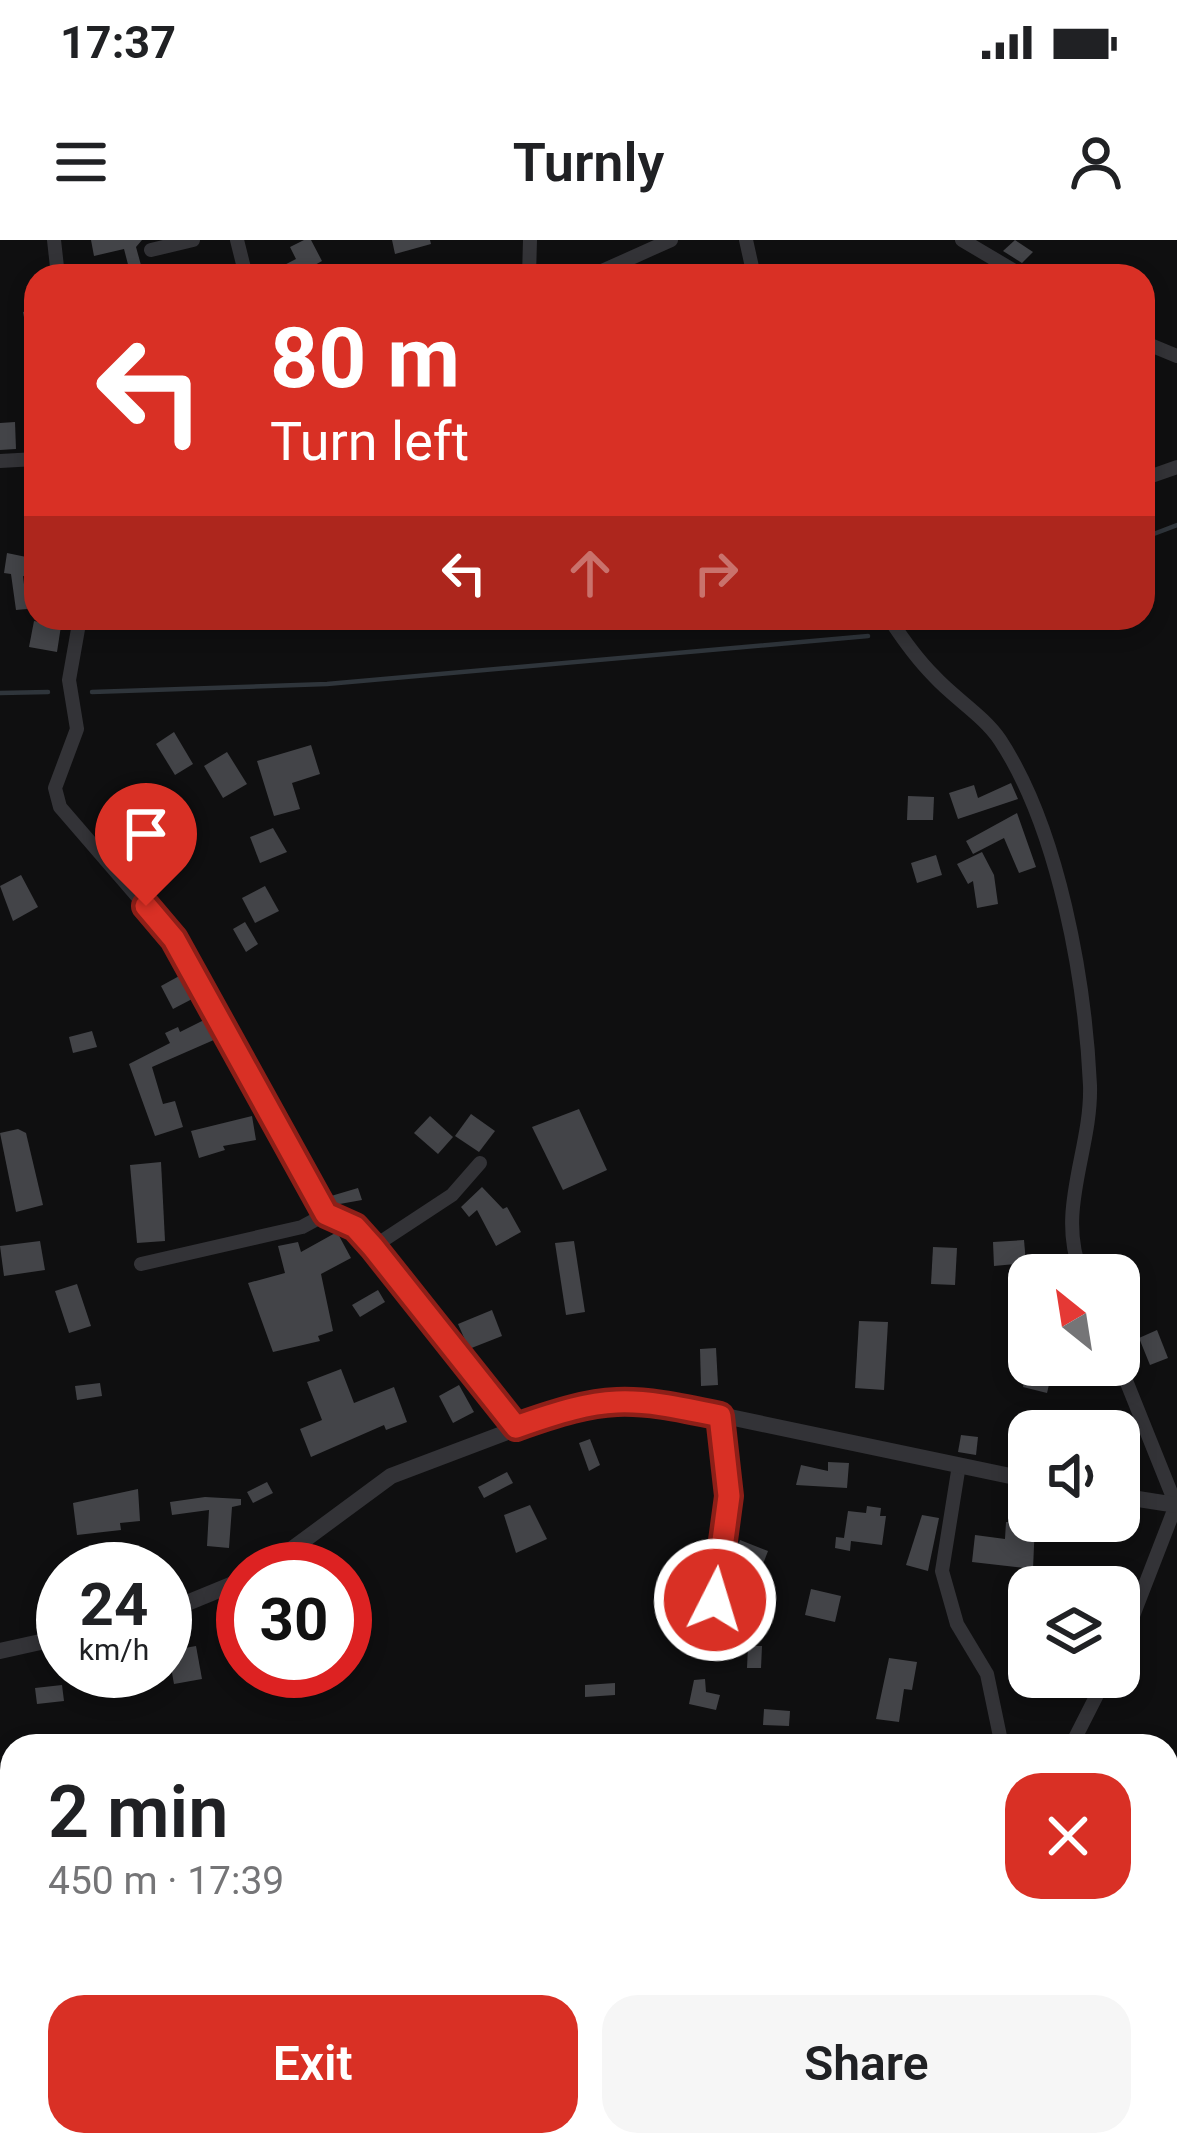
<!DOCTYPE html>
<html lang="en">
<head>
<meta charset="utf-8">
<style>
	body { margin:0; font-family:Roboto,sans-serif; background:#f6f6f6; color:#202124; height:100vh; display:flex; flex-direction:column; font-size:45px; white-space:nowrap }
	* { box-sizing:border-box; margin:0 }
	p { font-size:39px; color:#757577 }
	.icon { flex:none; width:66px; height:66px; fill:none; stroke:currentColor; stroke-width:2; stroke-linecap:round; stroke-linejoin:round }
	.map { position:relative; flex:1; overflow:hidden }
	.drawer { position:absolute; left:0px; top:1494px; width:1179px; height:423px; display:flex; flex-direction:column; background:#fff; border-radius:36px 36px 0 0; box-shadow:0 6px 18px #0003 }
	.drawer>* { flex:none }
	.banner { position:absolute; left:24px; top:24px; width:1131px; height:366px; border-radius:36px; box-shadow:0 6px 18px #0003; background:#d93025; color:#fff; overflow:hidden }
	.needle { width:78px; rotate:330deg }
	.buttons { position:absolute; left:1008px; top:1014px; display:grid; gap:24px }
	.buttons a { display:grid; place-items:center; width:132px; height:132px; border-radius:24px; background:#fff; box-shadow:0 6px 18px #0003; font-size:60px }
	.speed { position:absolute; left:36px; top:1302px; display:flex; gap:24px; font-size:60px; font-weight:700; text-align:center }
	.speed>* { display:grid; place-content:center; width:156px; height:156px; border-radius:50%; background:#fff; box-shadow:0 6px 18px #0003; line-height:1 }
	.speed small { font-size:30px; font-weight:400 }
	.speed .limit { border:18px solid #d22; background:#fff; color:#111 }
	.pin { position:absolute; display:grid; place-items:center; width:102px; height:102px; color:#fff; margin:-123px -51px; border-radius:50% 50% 50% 0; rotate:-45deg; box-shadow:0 0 12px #0007 }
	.pin .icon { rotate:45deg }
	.me { position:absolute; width:132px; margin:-66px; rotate:5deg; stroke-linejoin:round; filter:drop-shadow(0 0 9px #0008) }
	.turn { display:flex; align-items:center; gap:42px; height:252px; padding:0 48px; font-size:54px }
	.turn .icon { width:156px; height:156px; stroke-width:2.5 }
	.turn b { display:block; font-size:84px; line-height:102px }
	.lanes { display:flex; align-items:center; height:114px; padding:0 48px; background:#0003; justify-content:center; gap:60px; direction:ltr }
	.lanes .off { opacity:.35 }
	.round { display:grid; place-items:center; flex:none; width:126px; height:126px; border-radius:36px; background:#f6f6f6 }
	.head { display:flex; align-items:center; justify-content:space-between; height:204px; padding:0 48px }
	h1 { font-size:72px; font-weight:600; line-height:90px }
	.primary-button { display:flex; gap:24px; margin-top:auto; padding:24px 48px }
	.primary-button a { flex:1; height:138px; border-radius:36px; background:#d93025; color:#fff; font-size:48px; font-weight:600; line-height:138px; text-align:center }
	.primary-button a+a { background:#f6f6f6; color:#202124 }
	.status { display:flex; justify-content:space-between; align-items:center; height:84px; padding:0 60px; background:#fff; direction:ltr }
	.status svg { height:33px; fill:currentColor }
	header { display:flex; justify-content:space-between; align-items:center; height:156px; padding:0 48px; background:#fff; font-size:54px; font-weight:600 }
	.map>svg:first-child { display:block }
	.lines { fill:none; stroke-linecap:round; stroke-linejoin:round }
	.stream { stroke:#2f353b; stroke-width:4.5 }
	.building { fill:#434448 }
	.minor { stroke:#333337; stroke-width:14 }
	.tertiary { stroke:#333337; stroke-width:16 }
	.route-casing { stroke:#8d1f18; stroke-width:30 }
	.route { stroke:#d93025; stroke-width:21 }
</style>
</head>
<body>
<div class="status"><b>17:37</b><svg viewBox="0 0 49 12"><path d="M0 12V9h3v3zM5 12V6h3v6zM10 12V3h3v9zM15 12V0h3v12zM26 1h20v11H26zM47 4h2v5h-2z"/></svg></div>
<header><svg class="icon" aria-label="menu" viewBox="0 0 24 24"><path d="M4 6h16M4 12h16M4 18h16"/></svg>Turnly<svg class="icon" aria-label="person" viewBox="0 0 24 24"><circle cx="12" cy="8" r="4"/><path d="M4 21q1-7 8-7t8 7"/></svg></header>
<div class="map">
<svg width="1177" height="1916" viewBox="0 0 1177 1916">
	<rect width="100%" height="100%" fill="#0f0f10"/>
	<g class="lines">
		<!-- stream -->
		<g class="stream">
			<polyline points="1143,298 1177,285"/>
			<polyline points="92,452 327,444 868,396"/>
			<polyline points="0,453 48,452"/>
			<polyline points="1152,1905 1158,1916"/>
		</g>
	</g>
	<!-- building -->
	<g class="building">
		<polygon points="91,0 142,0 136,7 144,36 131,36 124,9 94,16"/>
		<polygon points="304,0 311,0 322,21 295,36 263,36 296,19 290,7"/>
		<polygon points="392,0 430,0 431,4 395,14"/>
		<polygon points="1015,0 1033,12 1022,23 1003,11"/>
		<polygon points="36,69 36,108 30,108 23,72"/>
		<polygon points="15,182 16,209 0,210 0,183"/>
		<polygon points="7,313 36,319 36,339 23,336 27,369 16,370 11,334 4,333"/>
		<polygon points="34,381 61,386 57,412 29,407"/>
		<polygon points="174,492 193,524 175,535 156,504"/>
		<polygon points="311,505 320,534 292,543 300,569 274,576 257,521"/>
		<polygon points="227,512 247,544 223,558 204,526"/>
		<polygon points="1011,543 1018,559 958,579 949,553 974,545 978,558"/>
		<polygon points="908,556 934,557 933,580 907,580"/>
		<polygon points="1017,573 1036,627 1019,633 1004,598 973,614 966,601"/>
		<polygon points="273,588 287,612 260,623 250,597"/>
		<polygon points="982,612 994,635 998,664 977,668 973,641 968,644 957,624"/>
		<polygon points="936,615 942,635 917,643 911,623"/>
		<polygon points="21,635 38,667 13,681 0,646"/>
		<polygon points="265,646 279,671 255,683 242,658"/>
		<polygon points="245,682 258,704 246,712 233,689"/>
		<polygon points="181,735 194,758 173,769 161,746"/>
		<polygon points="206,779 216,799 152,827 163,864 175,861 183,887 155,896 129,824 170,803 165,793 178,787 180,792"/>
		<polygon points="92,791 97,807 73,813 69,797"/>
		<polygon points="579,869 607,930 563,950 532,887"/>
		<polygon points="471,874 495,891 479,912 455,896"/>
		<polygon points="252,876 256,900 223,906 225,910 199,918 191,891"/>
		<polygon points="430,876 453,897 438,914 414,893"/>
		<polygon points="18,889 26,893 43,965 16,972 0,893"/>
		<polygon points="161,922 165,1001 137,1003 130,925"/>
		<polygon points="482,947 503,969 507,967 521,992 496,1006 477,970 469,977 461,967"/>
		<polygon points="358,948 362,960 334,965 331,956"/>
		<polygon points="337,992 351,1018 321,1034 333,1091 318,1096 320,1101 273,1112 248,1043 285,1033 278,1006 298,1002 301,1012"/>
		<polygon points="1024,1000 1026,1023 994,1026 993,1002"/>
		<polygon points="40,1001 45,1030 4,1036 0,1006"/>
		<polygon points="574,1001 585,1072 566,1075 555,1003"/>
		<polygon points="933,1007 957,1008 955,1045 931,1044"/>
		<polygon points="77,1044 91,1086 69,1093 55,1051"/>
		<polygon points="378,1050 385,1062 360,1077 352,1065"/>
		<polygon points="492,1070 502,1096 469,1109 458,1084"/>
		<polygon points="859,1081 888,1082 884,1150 855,1148"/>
		<polygon points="1157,1090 1168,1118 1150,1125 1139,1098"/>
		<polygon points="716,1108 718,1145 701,1146 700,1109"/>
		<polygon points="1028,1125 1053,1128 1047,1153 1023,1147"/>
		<polygon points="341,1129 354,1163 394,1147 407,1182 386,1190 384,1185 311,1217 300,1189 322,1180 307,1142"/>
		<polygon points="100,1143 102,1156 77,1160 75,1146"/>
		<polygon points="459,1145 474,1172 453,1183 439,1156"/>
		<polygon points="961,1195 978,1197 976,1215 958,1212"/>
		<polygon points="590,1199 600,1225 589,1231 579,1203"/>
		<polygon points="828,1222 849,1223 847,1248 796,1245 801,1225 828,1231"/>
		<polygon points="507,1232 513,1243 484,1258 478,1247"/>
		<polygon points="267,1242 273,1253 253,1263 247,1252"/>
		<polygon points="138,1249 140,1281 120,1283 121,1290 77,1295 73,1263"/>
		<polygon points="205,1257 241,1259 241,1265 232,1267 229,1308 207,1306 209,1270 172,1275 170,1262"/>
		<polygon points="530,1265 547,1299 516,1313 504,1275"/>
		<polygon points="867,1266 881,1268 880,1276 886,1276 882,1305 851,1301 850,1311 835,1308 836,1297 844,1298 848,1271 866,1273"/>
		<polygon points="922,1275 939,1278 928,1331 906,1325"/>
		<polygon points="1006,1282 1035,1283 1033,1329 972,1322 975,1295 1005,1299"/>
		<polygon points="740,1300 768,1311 763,1324 735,1314"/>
		<polygon points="811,1349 841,1356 835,1382 805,1375"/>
		<polygon points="196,1406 202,1439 174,1444 168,1411"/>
		<polygon points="748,1406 762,1406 761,1428 747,1428"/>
		<polygon points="889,1418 917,1422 912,1450 904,1449 899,1482 876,1479"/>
		<polygon points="705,1439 706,1452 720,1455 716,1470 689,1464 694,1440"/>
		<polygon points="615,1443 615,1455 585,1457 585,1445"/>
		<polygon points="62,1445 64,1461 37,1464 35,1448"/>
		<polygon points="764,1469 790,1471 789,1486 763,1485"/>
		<rect x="0" y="1603" width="12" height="24"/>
	</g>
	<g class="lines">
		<!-- minor -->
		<g class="minor">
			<polyline points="54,0 58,36"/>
			<polyline points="237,0 246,36"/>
			<polyline points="746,0 754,36"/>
			<polyline points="962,0 1023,36"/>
			<polyline points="151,10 193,0"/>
			<polyline points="529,36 530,0"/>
			<polyline points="591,36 671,0"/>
			<polyline points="1143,102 1177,116"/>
			<polyline points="0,221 36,219"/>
			<polyline points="1143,239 1177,227"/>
			<polyline points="80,378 69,440 77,489 55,548 60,567 174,699 326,974 302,987 141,1024"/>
			<path d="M 889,378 C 902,398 917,419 934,436 C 954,458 984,476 1000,500 C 1059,590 1085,740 1090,845 C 1092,911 1055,971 1082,1035"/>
			<polyline points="326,974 355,987 373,1007 516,1187"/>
			<polyline points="373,1007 452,955 480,923"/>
			<polyline points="1119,1123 1176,1265 1119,1412"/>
			<polyline points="959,1225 942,1331 957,1384 987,1434 1002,1506"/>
			<polyline points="715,1360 729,1256 720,1176"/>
			<polyline points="1071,1506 1106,1437"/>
			<polyline points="910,1916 911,1905"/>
		</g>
		<!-- tertiary -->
		<g class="tertiary">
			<polyline points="1119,1256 1177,1265"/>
			<polyline points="265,1329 391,1236 587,1162 644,1159 1029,1240"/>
			<polyline points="165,1372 243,1340"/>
			<polyline points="0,1411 63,1397"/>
		</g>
	</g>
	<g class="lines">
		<defs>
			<path id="route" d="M 146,666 L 174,699 L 326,974 L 355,987 L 373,1007 L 516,1187 C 606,1155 627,1156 720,1176 L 729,1256 L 715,1360"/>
		</defs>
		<!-- route casing -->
		<use href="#route" class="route-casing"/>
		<!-- route -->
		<use href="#route" class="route"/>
	</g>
</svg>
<div class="buttons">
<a><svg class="needle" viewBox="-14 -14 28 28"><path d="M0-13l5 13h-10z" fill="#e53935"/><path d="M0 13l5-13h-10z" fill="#757577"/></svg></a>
<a><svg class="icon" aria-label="sound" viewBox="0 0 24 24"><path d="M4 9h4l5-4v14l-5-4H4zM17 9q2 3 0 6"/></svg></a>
<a><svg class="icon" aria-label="layers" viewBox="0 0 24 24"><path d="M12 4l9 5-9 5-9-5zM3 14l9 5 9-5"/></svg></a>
</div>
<div class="speed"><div>24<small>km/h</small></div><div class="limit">30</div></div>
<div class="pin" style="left:146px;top:666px;background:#d93025"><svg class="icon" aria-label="arrive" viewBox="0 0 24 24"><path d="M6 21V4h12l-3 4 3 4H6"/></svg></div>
<svg class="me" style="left:715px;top:1360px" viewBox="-20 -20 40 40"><circle r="17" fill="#d93025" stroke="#fff" stroke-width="3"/><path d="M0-11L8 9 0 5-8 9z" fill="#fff"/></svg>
<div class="banner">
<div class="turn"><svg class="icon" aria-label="left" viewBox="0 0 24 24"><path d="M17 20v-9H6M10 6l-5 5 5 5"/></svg><div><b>80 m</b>Turn left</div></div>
<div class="lanes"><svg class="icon" aria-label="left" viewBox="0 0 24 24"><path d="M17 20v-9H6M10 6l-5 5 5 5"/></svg><svg class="icon off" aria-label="ahead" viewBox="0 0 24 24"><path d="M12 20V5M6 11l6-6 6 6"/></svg><svg class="icon off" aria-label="right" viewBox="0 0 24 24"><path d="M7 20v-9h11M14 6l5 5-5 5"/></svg></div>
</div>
<section class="drawer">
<div class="head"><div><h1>2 min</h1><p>450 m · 17:39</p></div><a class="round" style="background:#d93025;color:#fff"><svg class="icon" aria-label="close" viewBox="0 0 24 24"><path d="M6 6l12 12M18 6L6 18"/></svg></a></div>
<div class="primary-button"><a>Exit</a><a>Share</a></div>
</section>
</div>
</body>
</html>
